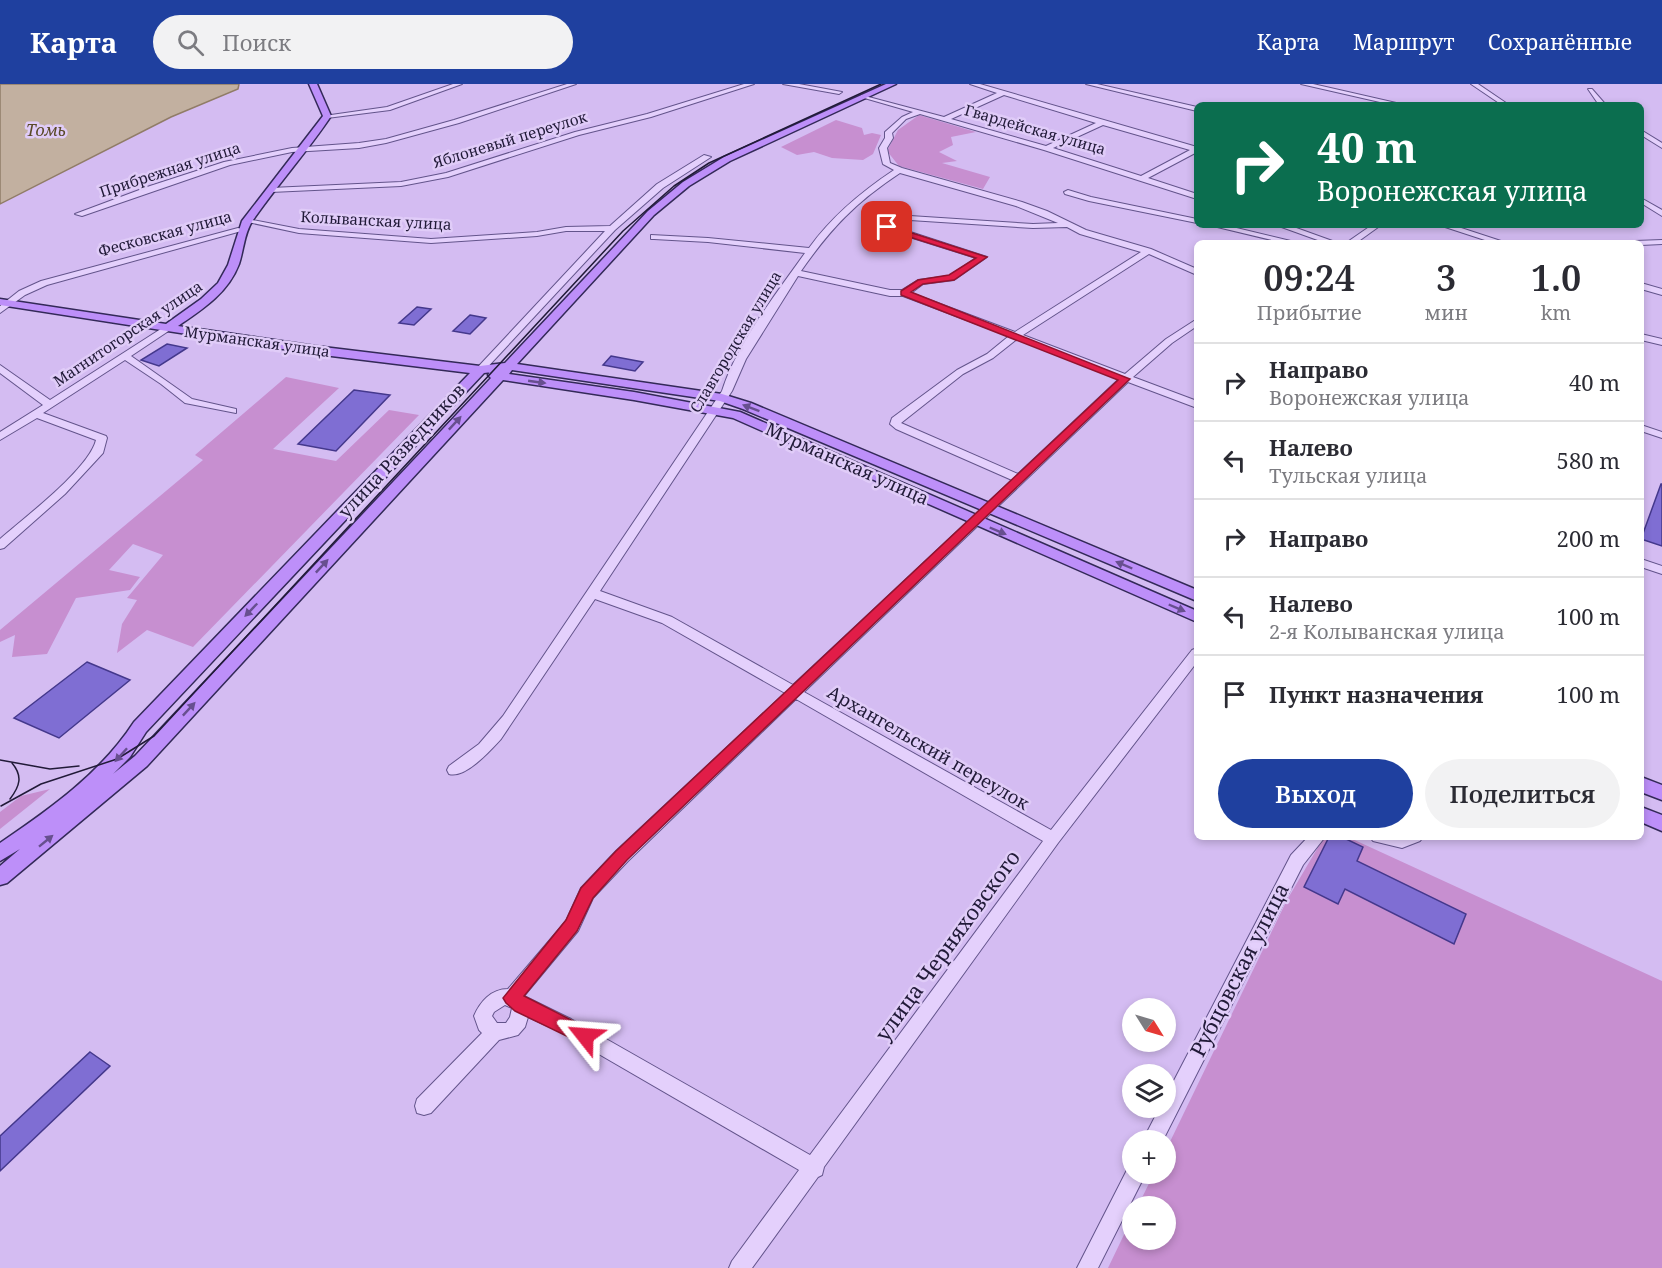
<!DOCTYPE html>
<html lang="ru">
<head>
<meta charset="utf-8">
<style>
	body { margin:0; font-family:"Noto Serif",serif; background:#f2f2f3; color:#2b2b33; height:100vh; display:flex; flex-direction:column; font-size:22px; white-space:nowrap }
	* { box-sizing:border-box; margin:0 }
	p { font-size:20px; color:#7c7c81 }
	.icon { flex:none; width:33px; height:33px; fill:none; stroke:currentColor; stroke-width:2; stroke-linecap:round; stroke-linejoin:round }
	.map { position:relative; flex:1; overflow:hidden }
	.side { position:absolute; left:1194px; top:156px; width:450px; height:600px; display:flex; flex-direction:column; background:#fff; border-radius:9px; box-shadow:0 3px 9px #0003 }
	.side>* { flex:none }
	.hud { position:absolute; left:1194px; top:18px; width:450px; height:126px; border-radius:9px; box-shadow:0 3px 9px #0003; background:#0b6e4f; color:#fff; overflow:hidden }
	.needle { width:39px; rotate:127deg }
	.controls { position:absolute; left:1122px; top:914px; display:grid; gap:12px }
	.controls a { display:grid; place-items:center; width:54px; height:54px; border-radius:50%; background:#fff; box-shadow:0 3px 9px #0003; font-size:30px }
	.pin { position:absolute; display:grid; place-items:center; width:51px; height:51px; color:#fff; margin:-26px; border-radius:12px; box-shadow:0 3px 9px #0006 }
	.me { position:absolute; width:66px; margin:-33px; rotate:298deg; stroke-linejoin:round; filter:drop-shadow(0 0 4px #0008) }
	.turn { display:flex; align-items:center; gap:21px; height:126px; padding:0 24px; font-size:27px }
	.turn .icon { width:78px; height:78px; stroke-width:2.5 }
	.turn b { display:block; font-size:42px; line-height:51px }
	.eta { display:flex; justify-content:space-evenly; align-items:center; height:102px; text-align:center }
	.eta b { font-size:36px; font-weight:600; line-height:42px }
	.button { display:flex; gap:12px; margin-top:auto; padding:12px 24px }
	.button a { flex:1; height:69px; border-radius:36px; background:#1f409f; color:#fff; font-size:24px; font-weight:600; line-height:69px; text-align:center }
	.button a+a { background:#f2f2f3; color:#2b2b33 }
	ul { padding:0; list-style:none }
	li { display:flex; align-items:center; gap:18px; height:78px; padding:0 24px; border-top:2px solid #e1e1e2 }
	li div { flex:1 }
	li b { display:block; font-size:22px }
	li em { font-style:normal }
	header { display:flex; align-items:center; gap:36px; box-sizing:border-box; height:84px; padding:0 30px; background:#1f409f; color:#fff }
	header strong { font-size:28px }
	nav { display:flex; gap:33px; margin-inline-start:auto; font-size:21px }
	.search { width:420px; height:54px; background:#f2f2f3; display:flex; align-items:center; gap:15px; box-sizing:border-box; padding:0 21px; border-radius:33px; color:#7c7c81; font-size:22px }
	.map>svg:first-child { display:block }
	.green { fill:#c78fd0 }
	.water { fill:#c2b0a0; stroke:#907c67; stroke-width:1.5 }
	.building { fill:#7f6ed3; stroke:#44388c; stroke-width:1.5 }
	.lines { fill:none; stroke-linecap:round; stroke-linejoin:round }
	.minor-casing { stroke:#63548b; stroke-width:2 }
	.major-casing { stroke:#332958; stroke-width:3 }
	.minor { fill:#e4d0fc; fill-rule:evenodd }
	.major { fill:#bd8ff9; fill-rule:evenodd }
	.tram { stroke:#211a38; stroke-width:1.5 }
	.oneway { fill:#674f8f }
	.route { fill:#e11d48; stroke:#92132f; stroke-width:1.5 }
	.labels { text-anchor:middle; stroke-width:5; stroke-linejoin:round; paint-order:stroke }
	.far-street-label { font-size:15px; fill:#211a38; stroke:#e0ccf8 }
	.far-water-label { font-size:16px; font-style:italic; fill:#5a4a28; stroke:#e0ccf8 }
	.street-label { font-size:18px; fill:#211a38; stroke:#e0ccf8 }
	.near-street-label { font-size:21px; fill:#211a38; stroke:#e0ccf8 }
</style>
</head>
<body>
<header>
<strong>Карта</strong>
<div class="search"><svg class="icon" aria-label="search" viewBox="0 0 24 24"><circle cx="10" cy="10" r="6"/><path d="M15 15l6 6"/></svg>Поиск</div>
<nav><a>Карта</a><a>Маршрут</a><a>Сохранённые</a></nav>
</header>
<div class="map">
<svg width="1662" height="1184" viewBox="0 0 1662 1184">
	<rect width="100%" height="100%" fill="#d4bcf2"/>
	<!-- green -->
	<g class="green">
		<polygon points="919,31 976,48 951,53 953,61 939,68 957,77 942,79 990,93 983,105 899,82 887,67 898,46"/>
		<polygon points="836,36 862,44 864,51 872,49 881,51 873,70 863,76 832,74 814,68 797,71 781,63"/>
		<polygon points="286,293 339,304 273,365 336,377 389,326 419,331 193,563 147,546 117,569 122,540 137,516 127,514 163,471 133,460 109,486 140,493 130,506 76,514 47,570 12,573 15,551 0,558 0,546 203,376 195,371"/>
		<polygon points="50,705 0,745 0,728 21,712"/>
		<polygon points="1324,753 1348,753 1662,897 1662,1184 1108,1184 1132,1134 1132,1155 1166,1155 1166,1122 1138,1122 1154,1089 1166,1089 1166,1066 1287,816"/>
	</g>
	<!-- water -->
	<polygon class="water" points="0,0 239,0 238,5 171,33 0,120"/>
	<!-- building -->
	<g class="building">
		<polygon points="417,223 431,225 414,241 399,239"/>
		<polygon points="470,231 486,234 470,250 453,247"/>
		<polygon points="167,260 187,264 159,282 141,276"/>
		<polygon points="611,272 643,278 635,287 603,281"/>
		<polygon points="354,306 390,311 336,367 298,360"/>
		<polygon points="1661,400 1662,400 1662,462 1641,455"/>
		<polygon points="87,578 130,596 59,654 14,634"/>
		<polygon points="1329,753 1342,753 1363,763 1357,777 1466,830 1454,860 1345,805 1338,820 1304,803"/>
		<polygon points="90,968 110,982 0,1087 0,1052"/>
	</g>
	<g class="lines">
		<defs>
			<g id="minor">
				<polygon points="453,0 462,0 390,26 327,34 324,32 387,23"/>
				<polygon points="567,0 576,0 459,39 386,59 359,64 292,68 230,81 82,132 75,130 150,102 224,78 292,64 359,59 386,55 454,36"/>
				<polygon points="744,0 754,0 651,33 579,51 448,93 401,102 271,108 267,106 271,104 401,98 446,89 575,48 647,30"/>
				<polygon points="783,0 799,0 842,8 839,10"/>
				<path d="M 970,0 L 980,0 L 1197,63 L 1197,68 L 1148,94 L 1197,110 L 1197,115 L 1044,66 L 920,30 L 906,35 L 892,49 L 893,54 L 887,64 L 890,79 L 902,84 L 1022,118 L 1047,127 L 1086,146 L 1151,165 L 1197,185 L 1197,191 L 1149,170 L 1023,251 L 1125,290 L 1166,255 L 1197,235 L 1197,242 L 1172,259 L 1133,293 L 1197,317 L 1197,324 L 1128,298 L 804,608 L 1051,746 L 1192,566 L 1197,564 L 1197,578 L 1058,759 L 824,1083 L 822,1091 L 818,1093 L 752,1184 L 729,1184 L 732,1177 L 799,1086 L 559,947 L 528,933 L 525,943 L 518,951 L 499,956 L 431,1029 L 424,1031 L 417,1029 L 415,1022 L 417,1015 L 482,949 L 479,946 L 474,932 C 480,918 491,905 508,905 L 566,837 L 581,804 L 616,767 L 785,609 L 662,539 L 595,515 L 501,655 C 491,666 465,695 449,690 L 447,686 L 449,682 L 479,660 L 503,632 L 722,307 C 737,259 776,210 805,169 L 708,158 L 654,155 L 651,155 L 651,151 L 708,154 L 809,164 C 832,132 861,108 894,86 L 883,80 L 879,64 L 885,54 L 885,48 L 902,33 L 913,28 L 861,13 L 861,11 L 944,33 L 997,9 ZM 1004,11 L 1096,39 L 1046,62 L 951,35 ZM 1103,41 L 1190,66 L 1141,92 L 1053,64 ZM 900,89 L 1016,122 L 1058,139 L 1033,140 L 910,132 L 889,135 L 883,143 L 884,145 L 976,174 L 949,192 L 918,196 L 902,206 L 890,206 L 801,187 C 831,144 856,118 900,89 ZM 910,136 L 1033,144 L 1067,143 L 1080,150 L 1141,168 L 1015,248 L 911,209 L 923,200 L 954,196 L 987,173 L 892,142 L 895,139 ZM 798,192 L 890,212 L 903,212 L 1009,252 L 987,270 L 957,286 L 892,334 L 890,340 L 896,345 L 1012,396 L 793,601 L 672,533 L 600,507 L 732,307 L 746,275 ZM 1017,255 L 1119,295 L 1018,390 L 901,339 L 963,290 L 993,274 ZM 796,615 L 1043,757 L 810,1071 L 571,935 L 524,912 L 578,847 L 593,814 L 628,777 ZM 505,921 L 512,924 L 510,933 L 506,939 L 497,939 L 492,932 L 494,928 Z"/>
				<polygon points="1086,0 1097,0 1197,23 1197,27"/>
				<polygon points="1301,0 1313,0 1405,21 1393,21"/>
				<polygon points="1471,0 1478,0 1509,21 1502,21"/>
				<polygon points="1588,5 1592,5 1606,21 1599,21"/>
				<polygon points="1641,46 1662,59 1662,64 1641,51"/>
				<polygon points="704,71 711,73 663,104 615,146 483,288 477,288 477,284 605,147 566,147 537,152 431,159 299,149 243,137 247,135 299,145 431,155 537,148 566,143 610,142 657,100"/>
				<polygon points="1068,106 1091,113 1197,135 1197,139 1089,117 1065,110 1064,108"/>
				<polygon points="1641,114 1662,126 1662,132 1641,119"/>
				<polygon points="1209,141 1224,141 1299,159 1284,159"/>
				<polygon points="1276,141 1288,141 1338,159 1326,159"/>
				<polygon points="1372,141 1381,141 1356,159 1346,159"/>
				<polygon points="1439,141 1452,141 1507,159 1494,159"/>
				<polygon points="238,144 245,146 47,201 25,211 0,229 0,222 19,207 41,197"/>
				<polygon points="1662,156 1662,160 1641,161 1641,159 1631,159 1635,157"/>
				<polygon points="1641,199 1662,205 1662,211 1641,205"/>
				<path d="M 167,241 L 172,244 L 170,246 L 131,272 L 192,315 L 236,325 L 236,329 L 185,319 L 161,300 L 125,276 L 43,329 L 106,352 L 107,354 L 103,369 L 65,410 L 4,464 L 0,465 L 0,455 C 24,434 89,385 96,356 L 37,334 L 0,356 L 0,348 L 43,321 L 0,289 L 0,281 L 50,316 Z"/>
				<polygon points="1641,250 1662,255 1662,261 1641,256"/>
				<polygon points="1641,341 1662,348 1662,354 1641,347"/>
				<polygon points="1641,475 1662,482 1662,490 1641,483"/>
				<polygon points="1308,753 1325,753 1303,781 1163,1056 1143,1056 1160,1023 1166,1023 1166,1012 1291,771"/>
				<polygon points="1370,753 1423,753 1420,757 1402,764 1373,757"/>
				<polygon points="1132,1081 1132,1089 1146,1089 1098,1184 1077,1184 1129,1082"/>
			</g>
			<g id="major">
				<path d="M 309,0 L 317,0 L 331,32 C 307,68 278,100 253,136 C 244,149 244,165 239,180 C 228,209 203,225 178,242 L 315,262 L 480,282 L 505,279 L 648,127 L 683,98 L 724,73 L 886,0 L 896,0 L 730,77 L 689,102 L 654,131 L 517,280 L 722,310 L 751,319 L 1197,506 L 1197,517 L 743,325 L 720,317 L 512,286 L 509,290 L 634,308 L 740,328 L 1197,527 L 1197,538 L 733,334 L 634,316 L 503,296 L 147,682 L 7,799 L 0,801 L 0,782 L 20,765 L 0,777 L 0,759 C 50,725 101,689 134,638 L 470,289 L 315,270 L 0,221 L 0,215 L 166,240 L 201,215 L 218,199 L 228,181 L 242,137 L 323,32 ZM 490,288 L 488,291 L 491,294 L 135,672 L 113,690 L 130,673 L 146,648 L 484,289 L 492,288 Z"/>
				<polygon points="1641,693 1662,701 1662,716 1641,708"/>
				<polygon points="1641,723 1662,731 1662,747 1641,738"/>
			</g>
		</defs>
		<!-- minor casing -->
		<use href="#minor" class="minor-casing"/>
		<!-- major casing -->
		<use href="#major" class="major-casing"/>
		<!-- minor -->
		<use href="#minor" class="minor"/>
		<!-- major -->
		<use href="#major" class="major"/>
		<!-- tram -->
		<g class="tram">
			<polyline points="0,676 50,685 79,682"/>
			<path d="M 10,715 C 20,702 23,692 12,679"/>
			<polyline points="1,722 41,700 117,675 154,652 623,147 674,102 709,79 881,0"/>
		</g>
	</g>
	<!-- one-way arrows -->
	<defs><path id="oneway-solid" d="M-6-.8H1V-3.2L6.5 0L1 3.2V.8H-6Z" transform="scale(1.5)"/></defs>
	<g class="oneway">
		<use href="#oneway-solid" transform="translate(537 298) rotate(8)"/>
		<use href="#oneway-solid" transform="translate(751 324) rotate(-159)"/>
		<use href="#oneway-solid" transform="translate(455 339) rotate(-47)"/>
		<use href="#oneway-solid" transform="translate(998 447) rotate(23)"/>
		<use href="#oneway-solid" transform="translate(1124 481) rotate(-157)"/>
		<use href="#oneway-solid" transform="translate(322 482) rotate(-47)"/>
		<use href="#oneway-solid" transform="translate(1177 524) rotate(23)"/>
		<use href="#oneway-solid" transform="translate(251 526) rotate(134)"/>
		<use href="#oneway-solid" transform="translate(189 625) rotate(-47)"/>
		<use href="#oneway-solid" transform="translate(121 671) rotate(132)"/>
		<use href="#oneway-solid" transform="translate(46 757) rotate(-39)"/>
	</g>
	<!-- route -->
	<polygon class="route" points="887,141 987,173 954,196 923,200 911,208 1130,295 627,776 593,814 577,847 524,912 591,946 594,952 591,959 585,961 515,927 506,919 503,914 566,836 581,804 616,767 1118,296 901,211 901,207 918,196 949,191 976,174 884,145 883,143"/>
	<g class="labels">
		<!-- far-street labels -->
		<g class="far-street-label">
			<text transform="translate(1035 46) rotate(16)" y="5">Гвардейская улица</text>
			<text transform="translate(510 56) rotate(-17)" y="5">Яблоневый переулок</text>
			<text transform="translate(170 86) rotate(-18)" y="5">Прибрежная улица</text>
			<text transform="translate(376 137) rotate(3)" y="5">Колыванская улица</text>
			<text transform="translate(165 150) rotate(-15)" y="5">Фесковская улица</text>
			<text transform="translate(128 250) rotate(-34)" y="5">Магнитогорская улица</text>
			<text transform="translate(257 258) rotate(8)" y="5">Мурманская улица</text>
			<text transform="translate(736 258) rotate(-59)" y="5">Славгородская улица</text>
		</g>
		<!-- far-water labels -->
		<g class="far-water-label">
			<text x="46" y="52">Томь</text>
		</g>
		<!-- street labels -->
		<g class="street-label">
			<text transform="translate(402 367) rotate(-47)" y="6">улица Разведчиков</text>
			<text transform="translate(847 380) rotate(24)" y="6">Мурманская улица</text>
			<text transform="translate(928 664) rotate(30)" y="6">Архангельский переулок</text>
		</g>
		<!-- near-street labels -->
		<g class="near-street-label">
			<text transform="translate(948 862) rotate(-54)" y="7">улица Черняховского</text>
			<text transform="translate(1240 886) rotate(-63)" y="7">Рубцовская улица</text>
		</g>
	</g>
</svg>
<div class="controls">
<a><svg class="needle" viewBox="-14 -14 28 28"><path d="M0-13l5 13h-10z" fill="#e53935"/><path d="M0 13l5-13h-10z" fill="#7c7c81"/></svg></a>
<a><svg class="icon" aria-label="layers" viewBox="0 0 24 24"><path d="M12 4l9 5-9 5-9-5zM3 14l9 5 9-5"/></svg></a>
<a>+</a>
<a>−</a>
</div>
<div class="pin" style="left:887px;top:143px;background:#d93025"><svg class="icon" aria-label="arrive" viewBox="0 0 24 24"><path d="M6 21V4h12l-3 4 3 4H6"/></svg></div>
<svg class="me" style="left:585px;top:952px" viewBox="-20 -20 40 40"><path d="M0-17L14 15 0 8-14 15z" fill="#e11d48" stroke="#fff" stroke-width="4"/></svg>
<div class="hud">
<div class="turn"><svg class="icon" aria-label="right" viewBox="0 0 24 24"><path d="M7 20v-9h11M14 6l5 5-5 5"/></svg><div><b>40 m</b>Воронежская улица</div></div>
</div>
<section class="side">
<div class="eta">
<div><b>09:24</b><p>Прибытие</p></div>
<div><b>3</b><p>мин</p></div>
<div><b>1.0</b><p>km</p></div>
</div>
<ul>
<li><svg class="icon" aria-label="right" viewBox="0 0 24 24"><path d="M7 20v-9h11M14 6l5 5-5 5"/></svg><div><b>Направо</b><p>Воронежская улица</p></div><em>40 m</em></li>
<li><svg class="icon" aria-label="left" viewBox="0 0 24 24"><path d="M17 20v-9H6M10 6l-5 5 5 5"/></svg><div><b>Налево</b><p>Тульская улица</p></div><em>580 m</em></li>
<li><svg class="icon" aria-label="right" viewBox="0 0 24 24"><path d="M7 20v-9h11M14 6l5 5-5 5"/></svg><div><b>Направо</b></div><em>200 m</em></li>
<li><svg class="icon" aria-label="left" viewBox="0 0 24 24"><path d="M17 20v-9H6M10 6l-5 5 5 5"/></svg><div><b>Налево</b><p>2-я Колыванская улица</p></div><em>100 m</em></li>
<li><svg class="icon" aria-label="arrive" viewBox="0 0 24 24"><path d="M6 21V4h12l-3 4 3 4H6"/></svg><div><b>Пункт назначения</b></div><em>100 m</em></li>
</ul>
<div class="button"><a>Выход</a><a>Поделиться</a></div>
</section>
</div>
</body>
</html>
